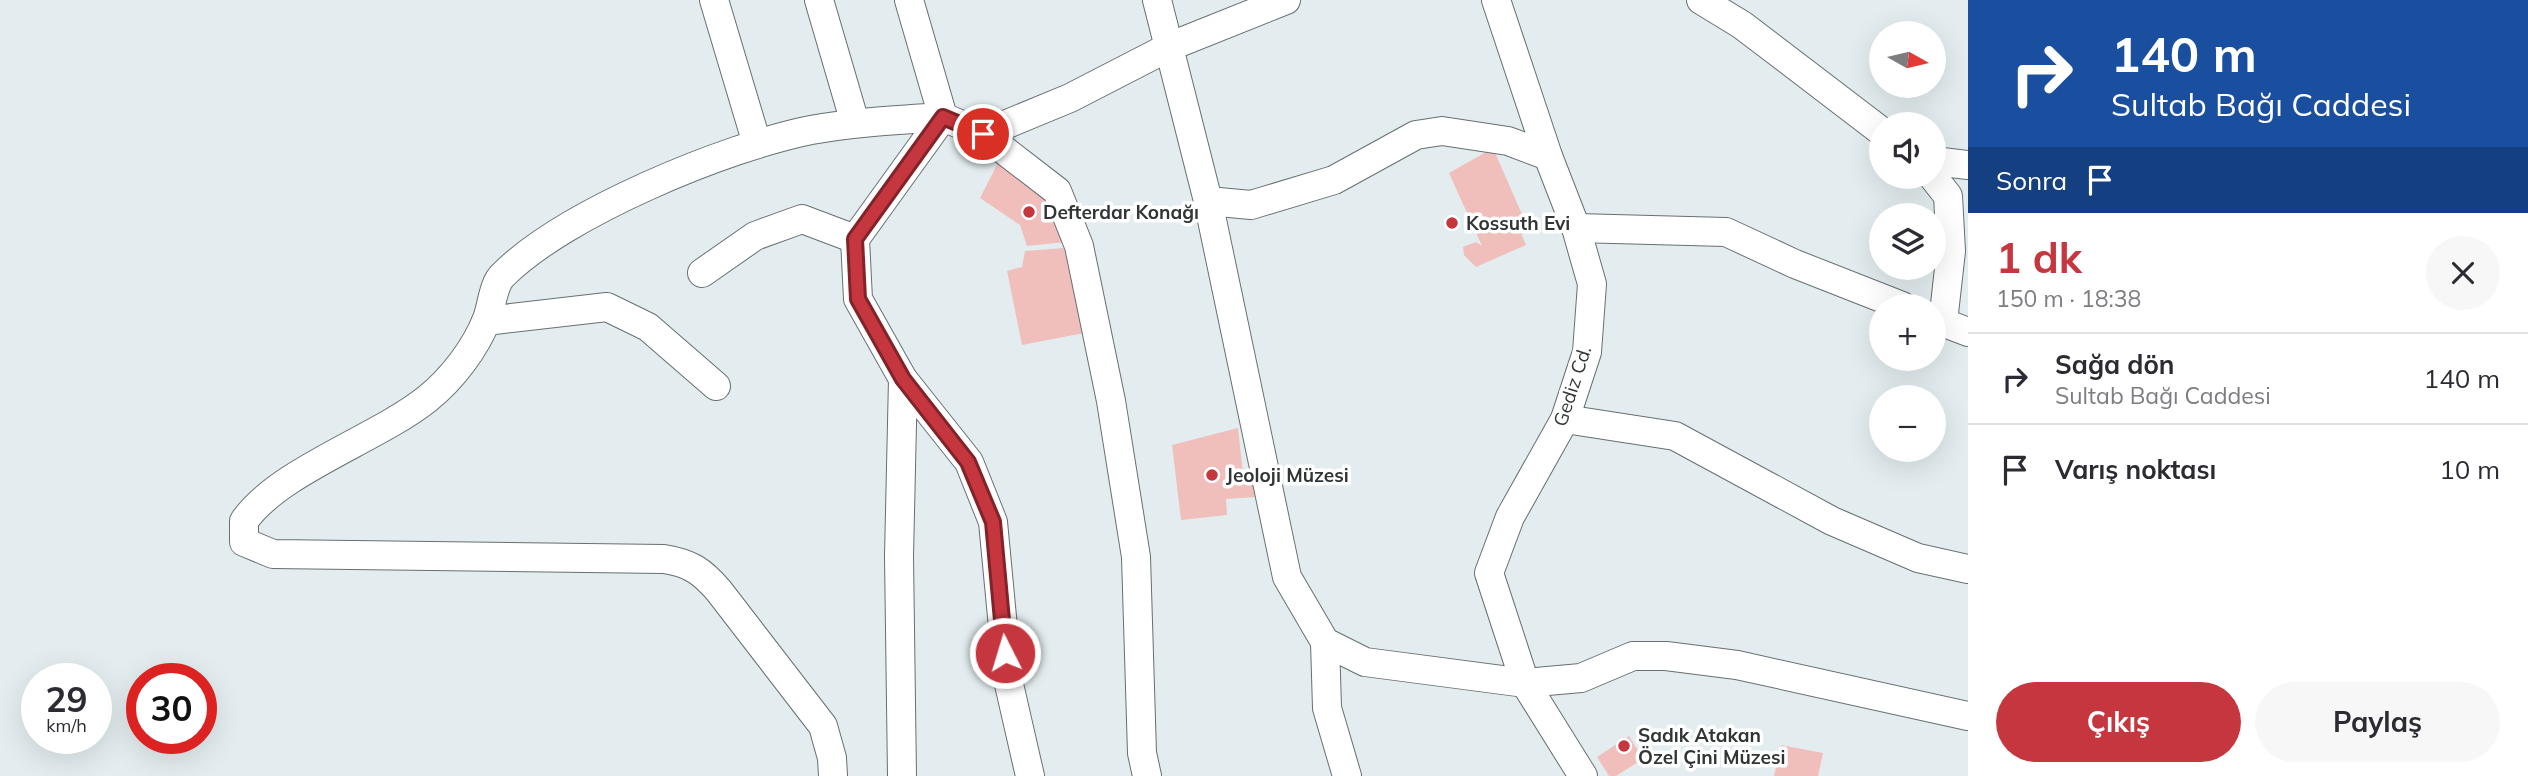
<!DOCTYPE html>
<html lang="tr">
<head>
<meta charset="utf-8">
<style>
	body { margin:0; font-family:Mulish,sans-serif; background:#f7f7f7; color:#2b2b33; height:100vh; display:flex; flex-direction:column; font-size:26px; white-space:nowrap }
	* { box-sizing:border-box; margin:0 }
	p { font-size:23px; color:#7c7c81 }
	.icon { flex:none; width:38px; height:38px; fill:none; stroke:currentColor; stroke-width:2; stroke-linecap:round; stroke-linejoin:round }
	.map { position:relative; flex:1; overflow:hidden }
	.details { display:flex; flex-direction:column; background:#fff; width:560px }
	.details>* { flex:none }
	.top-card { background:#1a4fa0; color:#fff; overflow:hidden }
	.needle { width:46px; rotate:98deg }
	.tools { position:absolute; left:1869px; top:21px; display:grid; gap:14px }
	.tools a { display:grid; place-items:center; width:77px; height:77px; border-radius:50%; background:#fff; box-shadow:0 7px 28px #0002; font-size:35px }
	.speed { position:absolute; left:21px; top:663px; display:flex; gap:14px; font-size:35px; font-weight:700; text-align:center }
	.speed>* { display:grid; place-content:center; width:91px; height:91px; border-radius:50%; background:#fff; box-shadow:0 7px 28px #0002; line-height:1 }
	.speed small { font-size:18px; font-weight:400 }
	.speed .limit { border:10px solid #d22; background:#fff; color:#111 }
	.pin { position:absolute; display:grid; place-items:center; width:60px; height:60px; color:#fff; margin:-30px; border:4px solid #fff; border-radius:50%; box-shadow:0 2px 7px #0007 }
	.me { position:absolute; width:77px; margin:-38px; rotate:355deg; stroke-linejoin:round; filter:drop-shadow(0 0 5px #0008) }
	.turn { display:flex; align-items:center; gap:24px; height:147px; padding:0 28px; font-size:32px }
	.turn .icon { width:91px; height:91px; stroke-width:2.5 }
	.turn b { display:block; font-size:49px; line-height:60px }
	.then { display:flex; align-items:center; height:66px; padding:0 28px; background:#0003; gap:14px; font-size:26px }
	.round { display:grid; place-items:center; flex:none; width:74px; height:74px; border-radius:37px; background:#f7f7f7 }
	.summary { display:flex; align-items:center; justify-content:space-between; height:119px; padding:0 28px }
	h1 { font-size:42px; font-weight:700; line-height:52px; color:#c6363e }
	.action { display:flex; gap:14px; margin-top:auto; padding:14px 28px }
	.action a { flex:1; height:80px; border-radius:42px; background:#c6363e; color:#fff; font-size:28px; font-weight:700; line-height:80px; text-align:center }
	.action a+a { background:#f7f7f7; color:#2b2b33 }
	ul { padding:0; list-style:none }
	li { display:flex; align-items:center; gap:21px; height:91px; padding:0 28px; border-top:2px solid #e1e1e2 }
	li div { flex:1 }
	li b { display:block; font-size:26px }
	li em { font-style:normal }
	main { display:flex; flex:1; min-height:0 }
	.map>svg:first-child { display:block }
	.building { fill:#f0bfbc }
	.lines { fill:none; stroke-linecap:round; stroke-linejoin:round }
	.minor-casing { stroke:#676f71; stroke-width:30 }
	.minor { stroke:#fff; stroke-width:28 }
	.route-casing { stroke:#812328; stroke-width:18 }
	.route { stroke:#c6363e; stroke-width:12 }
	.poi-dot { fill:#c6363e; stroke:#fff; stroke-width:2.5 }
	.labels { text-anchor:middle; stroke-width:7; stroke-linejoin:round; paint-order:stroke }
	.poi-label { font-size:19px; font-weight:bold; fill:#313536; stroke:#fff; text-anchor:start }
	.street-label { font-size:19px; fill:#313536; stroke:#fff }
</style>
</head>
<body>
<main>
<div class="map">
<svg width="1968" height="776" viewBox="0 0 1968 776">
	<rect width="100%" height="100%" fill="#e3edef"/>
	<!-- building -->
	<g class="building">
		<polygon points="1493,148 1528,228 1520,231 1526,245 1476,267 1464,255 1463,247 1476,242 1482,246 1449,173"/>
		<polygon points="1003,153 1053,193 1066,242 1027,246 1020,225 980,198"/>
		<polygon points="1064,248 1084,333 1022,345 1007,271 1022,267 1025,251"/>
		<polygon points="1238,428 1243,474 1253,476 1255,497 1226,499 1227,515 1181,520 1172,445"/>
		<polygon points="1629,736 1643,759 1616,776 1609,776 1597,757"/>
		<polygon points="1781,745 1823,753 1818,776 1774,776"/>
	</g>
	<g class="lines">
		<defs>
			<g id="minor">
				<polyline points="714,0 757,144"/>
				<polyline points="819,0 855,123"/>
				<polyline points="909,0 943,117 983,134 1057,191 1079,246 1111,401 1136,557 1142,753 1147,776"/>
				<polyline points="1157,0 1208,201 1287,577 1325,642 1365,662 1525,683 1581,678 1633,656 1666,656 1737,665 1968,716"/>
				<polyline points="1496,0 1548,156 1576,228 1592,284 1587,352 1565,419 1510,517 1489,573 1525,683 1583,776"/>
				<polyline points="1701,0 1742,25 1881,131"/>
				<polyline points="943,117 855,239 858,299 903,379 969,462 993,522 1008,680 1030,776"/>
				<polyline points="983,134 1070,98 1171,46 1286,0"/>
				<polyline points="1934,161 1968,165"/>
				<polyline points="1933,177 1948,196 1951,251 1943,322"/>
				<polyline points="1208,201 1251,205 1334,180 1416,135 1442,131 1508,141 1548,156"/>
				<polyline points="1576,228 1726,232 1795,264 1902,306"/>
				<polyline points="702,273 755,236 802,219 855,239"/>
				<polyline points="1934,319 1968,332"/>
				<polyline points="486,321 607,307 648,327 716,386"/>
				<polyline points="1565,419 1675,436 1832,521 1918,558 1968,569"/>
				<polyline points="1325,642 1327,708 1347,776"/>
				<path d="M 833,776 L 832,758 L 823,726 L 719,591 C 702,571 690,563 664,559 L 273,554 L 244,542 L 244,521 C 279,471 377,439 427,399 C 452,379 475,349 487,319 C 492,306 493,284 503,275 C 565,213 726,147 811,130 C 855,122 899,120 943,117"/>
				<polyline points="902,776 899,556 903,379"/>
			</g>
		</defs>
		<!-- minor casing -->
		<use href="#minor" class="minor-casing"/>
		<!-- minor -->
		<use href="#minor" class="minor"/>
	</g>
	<g class="lines">
		<defs>
			<polyline id="route" points="983,134 943,117 855,239 858,299 903,379 968,462 993,522 1005,653"/>
		</defs>
		<!-- route casing -->
		<use href="#route" class="route-casing"/>
		<!-- route -->
		<use href="#route" class="route"/>
	</g>
	<!-- markers -->
	<g class="poi-dot">
		<circle cx="1029" cy="212" r="7"/>
		<circle cx="1452" cy="223" r="7"/>
		<circle cx="1212" cy="475" r="7"/>
		<circle cx="1624" cy="746" r="7"/>
	</g>
	<g class="labels">
		<!-- poi labels -->
		<g class="poi-label">
			<text x="1043" y="219">Defterdar Konağı</text>
			<text x="1466" y="230">Kossuth Evi</text>
			<text x="1226" y="482">Jeoloji Müzesi</text>
			<text x="1638" y="742">Sadık Atakan<tspan x="1638" dy="22">Özel Çini Müzesi</tspan></text>
		</g>
		<!-- street labels -->
		<g class="street-label">
			<text transform="translate(1572 386) rotate(-72)" y="7">Gediz Cd.</text>
		</g>
	</g>
</svg>
<div class="tools">
<a><svg class="needle" viewBox="-14 -14 28 28"><path d="M0-13l5 13h-10z" fill="#e53935"/><path d="M0 13l5-13h-10z" fill="#7c7c81"/></svg></a>
<a><svg class="icon" aria-label="sound" viewBox="0 0 24 24"><path d="M4 9h4l5-4v14l-5-4H4zM17 9q2 3 0 6"/></svg></a>
<a><svg class="icon" aria-label="layers" viewBox="0 0 24 24"><path d="M12 4l9 5-9 5-9-5zM3 14l9 5 9-5"/></svg></a>
<a>+</a>
<a>−</a>
</div>
<div class="speed"><div>29<small>km/h</small></div><div class="limit">30</div></div>
<div class="pin" style="left:983px;top:134px;background:#d93025"><svg class="icon" aria-label="arrive" viewBox="0 0 24 24"><path d="M6 21V4h12l-3 4 3 4H6"/></svg></div>
<svg class="me" style="left:1005px;top:653px" viewBox="-20 -20 40 40"><circle r="17" fill="#c6363e" stroke="#fff" stroke-width="3"/><path d="M0-11L8 9 0 5-8 9z" fill="#fff"/></svg>
</div>
<section class="details">
<div class="top-card">
<div class="turn"><svg class="icon" aria-label="right" viewBox="0 0 24 24"><path d="M7 20v-9h11M14 6l5 5-5 5"/></svg><div><b>140 m</b>Sultab Bağı Caddesi</div></div>
<div class="then">Sonra<svg class="icon" aria-label="arrive" viewBox="0 0 24 24"><path d="M6 21V4h12l-3 4 3 4H6"/></svg></div>
</div>
<div class="summary"><div><h1>1 dk</h1><p>150 m · 18:38</p></div><a class="round"><svg class="icon" aria-label="close" viewBox="0 0 24 24"><path d="M6 6l12 12M18 6L6 18"/></svg></a></div>
<ul>
<li><svg class="icon" aria-label="right" viewBox="0 0 24 24"><path d="M7 20v-9h11M14 6l5 5-5 5"/></svg><div><b>Sağa dön</b><p>Sultab Bağı Caddesi</p></div><em>140 m</em></li>
<li><svg class="icon" aria-label="arrive" viewBox="0 0 24 24"><path d="M6 21V4h12l-3 4 3 4H6"/></svg><div><b>Varış noktası</b></div><em>10 m</em></li>
</ul>
<div class="action"><a>Çıkış</a><a>Paylaş</a></div>
</section>
</main>
</body>
</html>
